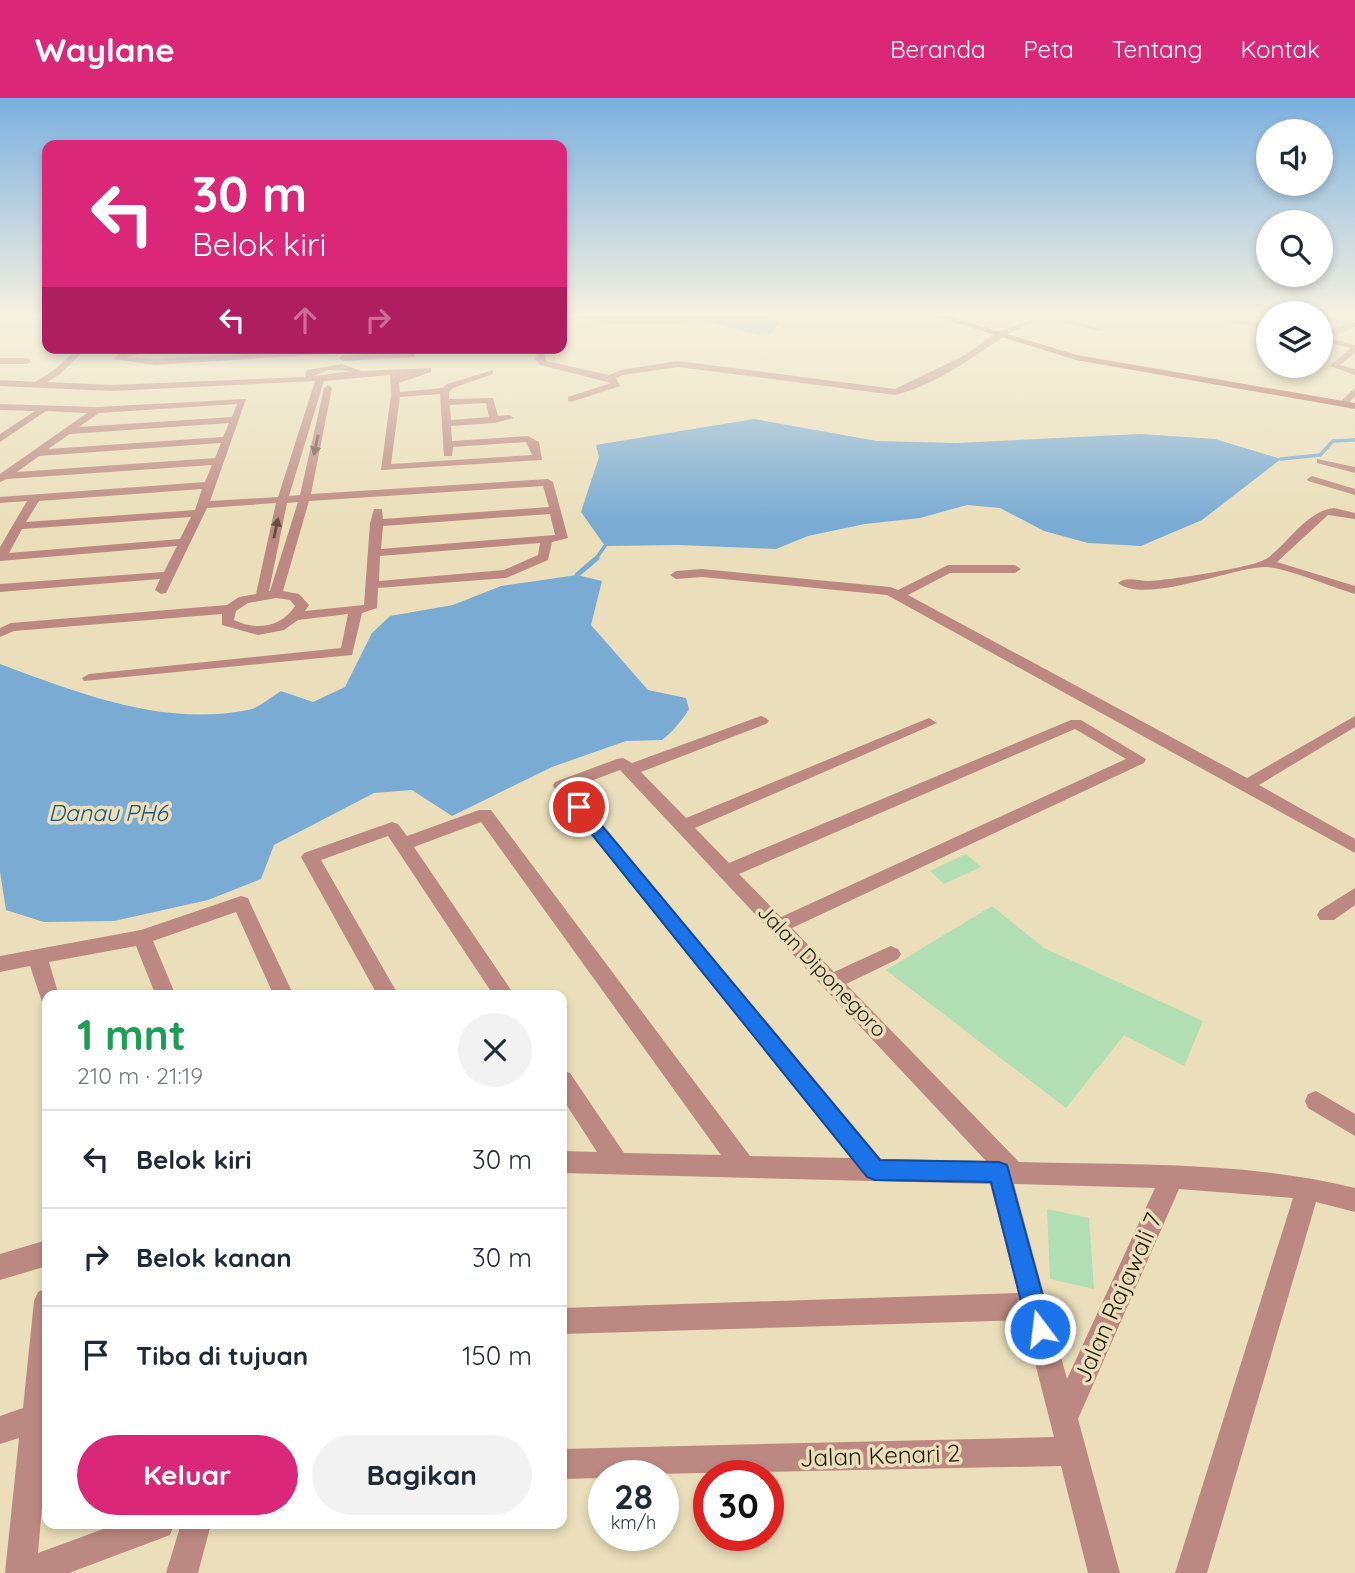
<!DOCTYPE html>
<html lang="id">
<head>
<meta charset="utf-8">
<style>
	body { margin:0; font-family:Quicksand,sans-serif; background:#f2f2f3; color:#1f2937; height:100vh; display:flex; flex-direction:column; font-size:26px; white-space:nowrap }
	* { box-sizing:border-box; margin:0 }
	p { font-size:23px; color:#747a83 }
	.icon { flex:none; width:38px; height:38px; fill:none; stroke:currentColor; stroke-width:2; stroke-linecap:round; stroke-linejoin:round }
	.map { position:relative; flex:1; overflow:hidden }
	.panel { position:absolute; left:42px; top:892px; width:525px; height:539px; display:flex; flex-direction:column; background:#fff; border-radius:14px; box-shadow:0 4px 10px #0003 }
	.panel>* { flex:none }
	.top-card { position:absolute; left:42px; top:42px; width:525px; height:214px; border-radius:14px; box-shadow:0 4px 10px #0003; background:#db2777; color:#fff; overflow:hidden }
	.tools { position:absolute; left:1256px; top:21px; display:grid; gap:14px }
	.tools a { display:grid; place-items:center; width:77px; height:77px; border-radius:50%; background:#fff; box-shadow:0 4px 10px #0003; font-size:35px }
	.speed { position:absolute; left:588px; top:1362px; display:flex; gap:14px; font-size:35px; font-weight:700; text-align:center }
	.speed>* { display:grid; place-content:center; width:91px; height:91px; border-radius:50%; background:#fff; box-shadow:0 4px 10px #0003; line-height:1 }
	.speed small { font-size:18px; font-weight:400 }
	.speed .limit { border:10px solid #d22; background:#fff; color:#111 }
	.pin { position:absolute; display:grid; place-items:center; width:60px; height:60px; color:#fff; margin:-30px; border:4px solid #fff; border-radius:50%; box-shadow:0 2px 7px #0007 }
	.me { position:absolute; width:77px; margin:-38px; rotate:345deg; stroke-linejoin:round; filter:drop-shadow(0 0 5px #0008) }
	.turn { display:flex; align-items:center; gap:24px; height:147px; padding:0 35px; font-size:32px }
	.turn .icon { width:91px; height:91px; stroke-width:2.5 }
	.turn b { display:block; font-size:49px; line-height:60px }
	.lanes { display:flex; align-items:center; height:66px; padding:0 35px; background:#0003; justify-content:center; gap:35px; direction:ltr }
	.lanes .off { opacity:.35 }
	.round { display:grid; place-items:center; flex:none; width:74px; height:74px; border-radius:37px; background:#f2f2f3 }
	.overview { display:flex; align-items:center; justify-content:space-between; height:119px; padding:0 35px }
	h1 { font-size:42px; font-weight:700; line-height:52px; color:#1e9e55 }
	.button { display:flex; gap:14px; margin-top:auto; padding:14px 35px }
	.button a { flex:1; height:80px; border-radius:42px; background:#db2777; color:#fff; font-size:28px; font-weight:700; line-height:80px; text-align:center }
	.button a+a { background:#f2f2f3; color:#1f2937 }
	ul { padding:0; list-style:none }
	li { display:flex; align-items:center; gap:21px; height:98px; padding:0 35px; border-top:2px solid #e0e1e3 }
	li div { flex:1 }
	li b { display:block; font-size:26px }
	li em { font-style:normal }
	header { display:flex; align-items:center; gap:42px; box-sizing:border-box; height:98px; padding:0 35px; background:#db2777; color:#fff }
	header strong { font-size:33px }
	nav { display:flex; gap:38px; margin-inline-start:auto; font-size:24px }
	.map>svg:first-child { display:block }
	.green { fill:#b2deb3 }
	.water { fill:#79abd3 }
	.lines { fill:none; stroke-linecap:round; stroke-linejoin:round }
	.stream-far1 { stroke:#79abd3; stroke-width:3.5 }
	.stream { stroke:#79abd3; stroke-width:5 }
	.street { fill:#bb8981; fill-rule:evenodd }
	.secondary { fill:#a55e53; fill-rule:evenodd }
	.oneway { fill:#654c41 }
	.route { fill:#1a73e8; stroke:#114b97; stroke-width:2 }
	.labels { text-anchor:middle; stroke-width:7; stroke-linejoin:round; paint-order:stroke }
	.street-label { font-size:21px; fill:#1e1a0c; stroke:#eadfba }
	.water-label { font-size:23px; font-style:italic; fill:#1d557d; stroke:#eadfba }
	.near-street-label { font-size:24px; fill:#1e1a0c; stroke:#eadfba }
</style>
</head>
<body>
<header>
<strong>Waylane</strong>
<nav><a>Beranda</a><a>Peta</a><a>Tentang</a><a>Kontak</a></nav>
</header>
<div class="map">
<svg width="1355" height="1475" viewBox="0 0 1355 1475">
	<rect width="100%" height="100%" fill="#eadfba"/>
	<!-- green -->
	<g class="green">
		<polygon points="966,756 981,769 944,786 930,773"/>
		<polygon points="992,808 1044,850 1203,923 1184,968 1124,937 1066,1010 886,872"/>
		<polygon points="1047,1111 1089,1120 1094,1191 1050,1181"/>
	</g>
	<!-- water -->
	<g class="water">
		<polygon points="573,218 774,218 780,224 770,236 759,237 713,225 609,226"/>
		<polygon points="754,321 877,343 957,345 1140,336 1215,341 1281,361 1202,422 1141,448 1088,445 1044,433 1000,410 967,407 920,420 865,426 808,438 776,451 678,447 605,448 581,414 599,359 596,347"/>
		<path d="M 577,477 L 602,483 L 591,527 L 648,592 L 686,600 L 689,611 C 683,621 671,636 662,642 L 626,643 L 552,669 L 452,718 L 412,692 L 374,695 L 274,747 L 261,781 L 208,802 L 114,823 L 44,824 L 6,812 L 0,774 L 0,566 C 78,595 163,629 248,612 C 259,610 271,599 281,593 L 313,604 L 345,589 L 372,535 L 390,518 L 453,507 L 501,488 Z"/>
	</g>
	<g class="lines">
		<!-- stream-far1 -->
		<g class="stream-far1">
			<polyline points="1281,361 1320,357 1333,343 1355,342"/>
			<polyline points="595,462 605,448"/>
		</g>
		<!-- stream -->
		<polyline class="stream" points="577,477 597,460"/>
		<!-- street -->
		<g class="street">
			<path d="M 1042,218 L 1055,218 L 1102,231 L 1098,233 C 1083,230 1066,223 1050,222 C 1027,220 992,247 973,259 C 951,274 921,291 895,297 L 678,269 L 623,277 L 616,280 L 620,288 L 571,304 L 568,303 L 568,299 L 611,285 L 540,267 L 535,261 L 537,257 L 529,250 L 539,250 L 544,254 L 546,263 L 609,277 L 621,272 L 678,263 L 895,291 L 965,257 L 996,235 Z"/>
			<polygon points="1233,218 1243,218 1239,221 1269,228 1269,232 1230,224"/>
			<polygon points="1321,218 1355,225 1355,229 1329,240 1355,247 1355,255 1340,267 1355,271 1355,277 1330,268 1351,250 1321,243 1321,238 1344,227 1321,221"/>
			<path d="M 78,250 L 87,250 L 59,277 L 47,284 L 112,287 L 305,279 L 307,272 L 341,266 L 362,273 L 431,270 L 431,274 L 399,285 L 400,294 L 442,290 L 447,286 L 493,272 L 493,276 L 453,290 L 449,294 L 449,301 L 493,300 L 498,318 L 509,317 L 514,320 L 494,325 L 451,328 L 452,343 L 528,338 L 539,344 L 542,362 L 381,372 L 391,297 L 390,277 L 324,283 L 289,398 L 300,397 L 324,290 L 328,287 L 332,290 L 311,396 L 548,381 L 553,384 L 568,440 L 552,444 L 548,462 L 506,480 L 378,490 L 377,510 L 362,515 L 352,557 L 84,583 L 82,580 L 89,576 L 341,550 L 348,516 L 298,522 L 284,532 L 258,537 L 222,527 L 222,516 L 14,533 L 0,539 L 0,530 L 11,525 L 227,507 L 239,499 L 256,496 L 276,405 L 207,410 L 166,495 L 161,496 L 155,492 L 160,481 L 0,494 L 0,486 L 164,474 L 177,448 L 0,463 L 0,449 L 27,403 L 0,405 L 0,399 L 205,384 L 212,367 L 7,381 L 0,384 L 0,376 L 87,315 L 46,313 L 0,344 L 0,336 L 35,313 L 0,312 L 0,306 L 97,309 L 246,301 L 210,403 L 278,399 L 315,283 L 112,293 L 0,288 L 0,282 L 35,284 L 53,273 ZM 328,272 L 352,273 L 314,278 ZM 440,296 L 444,358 L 452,358 L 453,349 L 526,344 L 532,357 L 391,366 L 400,299 ZM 486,305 L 489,319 L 451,322 L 450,307 ZM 237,306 L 232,319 L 79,329 L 99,315 ZM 229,325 L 223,339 L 48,351 L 70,336 ZM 221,345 L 215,360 L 17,374 L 39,358 ZM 543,388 L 549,409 L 383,421 L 382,411 L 374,411 L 370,425 L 364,507 L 305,513 L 309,507 L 299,496 L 283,493 L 309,403 ZM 202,391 L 195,412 L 26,424 L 39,403 ZM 298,404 L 270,493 L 269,493 L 287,405 ZM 550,416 L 555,437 L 381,451 L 383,428 ZM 191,419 L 180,441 L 9,455 L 22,431 ZM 540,445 L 538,457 L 504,472 L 379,483 L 380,458 ZM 276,500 L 290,502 L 295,508 C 282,529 256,533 234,522 L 236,513 L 248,505 Z"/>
			<polygon points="145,250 168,250 125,259 154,261 342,251 346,253 342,255 154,267 114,261 120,254"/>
			<polygon points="413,254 416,259 343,263 339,260 343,257"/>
			<polygon points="0,260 27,260 31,263 27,266 0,266"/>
			<polygon points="1355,290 1355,298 1346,308 1340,308 1340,304"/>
			<polygon points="1317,361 1355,369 1355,375 1317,365"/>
			<polygon points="1312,378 1355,391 1355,397 1308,383 1307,381"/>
			<path d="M 1334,410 L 1355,415 L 1355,421 L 1328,417 L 1277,464 L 1355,488 L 1355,496 C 1334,490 1284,469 1266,469 C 1233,469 1145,507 1118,485 C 1126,478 1138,483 1149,483 C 1169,482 1251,470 1266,461 C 1288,446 1306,413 1334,410 Z"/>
			<polygon points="948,467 1015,467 1021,471 1015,475 950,475 908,497 1247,680 1355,618 1355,629 1259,687 1355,741 1355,755 887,497 702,479 676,481 670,477 676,473 702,471 890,489 898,492"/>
			<path d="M 761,618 L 766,620 L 769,623 L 766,626 L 641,674 L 686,720 L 924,622 L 929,620 L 937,625 L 695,730 L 729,765 L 1071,622 L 1081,622 L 1146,661 L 1144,665 L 792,830 L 834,874 L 884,851 L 891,848 L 898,851 L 901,856 L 898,861 L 846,886 L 1019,1064 C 1130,1067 1246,1063 1355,1090 L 1355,1114 L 1316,1104 L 1207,1475 L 1175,1475 L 1293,1100 L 1179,1091 L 1078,1321 L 1120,1475 L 1088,1475 L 1061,1368 L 604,1377 L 604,1380 L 562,1381 L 562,1351 L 1054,1339 L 1024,1222 L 562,1236 L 562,1210 L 1018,1195 L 990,1086 L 562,1075 L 562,1053 L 597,1054 L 562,1000 L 562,972 L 570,975 L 624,1055 L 721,1057 L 481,724 L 414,749 L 515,898 L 494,898 L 388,738 L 321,762 L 399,898 L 378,898 L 301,759 L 304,755 L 392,724 L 398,726 L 407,738 L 479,712 L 491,712 L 750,1058 L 851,1060 L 553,688 L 555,684 L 617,661 L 623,660 L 632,665 ZM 1075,631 L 1126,661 L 781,819 L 739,776 ZM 620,672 L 986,1063 L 881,1061 L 572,690 ZM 1014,1086 L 1155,1090 L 1067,1281 Z"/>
			<polygon points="1355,790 1355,807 1334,822 1320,822 1317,817 1320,812"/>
			<polygon points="241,798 248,800 250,805 294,898 274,898 236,814 153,843 176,898 156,898 136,848 49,864 59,898 47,898 47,906 42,904 30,868 0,874 0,858 141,832"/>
			<polygon points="1316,993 1355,1016 1355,1038 1308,1010 1305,1003 1308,996"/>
			<polygon points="47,1142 47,1168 0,1182 0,1156"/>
			<polygon points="47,1190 47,1353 38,1455 117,1426 174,1426 170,1437 69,1475 5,1475 19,1340 0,1346 0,1318 23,1310 34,1203 38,1194"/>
			<polygon points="181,1426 211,1426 198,1475 166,1475"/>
		</g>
		<!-- secondary -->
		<polygon class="secondary" points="934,218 947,218 1077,257 1355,305 1355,311 1076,262"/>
	</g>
	<!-- one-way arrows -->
	<defs><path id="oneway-solid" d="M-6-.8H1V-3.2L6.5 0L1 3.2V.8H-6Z" transform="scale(1.75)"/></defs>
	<g class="oneway">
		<use href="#oneway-solid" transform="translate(316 347) rotate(102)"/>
		<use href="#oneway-solid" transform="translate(276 430) rotate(-78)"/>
	</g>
	<!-- sky -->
	<linearGradient id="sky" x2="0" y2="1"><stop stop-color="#7bb0e0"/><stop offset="0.51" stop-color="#f6f1e0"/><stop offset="1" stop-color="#f6f1e0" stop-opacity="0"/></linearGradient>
	<rect width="1355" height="425" fill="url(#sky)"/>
	<!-- route -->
	<polygon class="route" points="579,704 584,706 880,1062 999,1064 1007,1067 1052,1231 1049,1239 1040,1243 1032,1239 1028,1231 991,1084 875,1082 867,1079 573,713 573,706"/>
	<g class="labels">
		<!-- street labels -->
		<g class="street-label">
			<text transform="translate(822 873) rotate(46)" y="7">Jalan Diponegoro</text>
		</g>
		<!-- water labels -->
		<g class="water-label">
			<text x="108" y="723">Danau PH6</text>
		</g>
		<!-- near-street labels -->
		<g class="near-street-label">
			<text transform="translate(1118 1200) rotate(-66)" y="8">Jalan Rajawali 7</text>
			<text transform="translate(880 1358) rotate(-2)" y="8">Jalan Kenari 2</text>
		</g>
	</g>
</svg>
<div class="tools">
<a><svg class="icon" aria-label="sound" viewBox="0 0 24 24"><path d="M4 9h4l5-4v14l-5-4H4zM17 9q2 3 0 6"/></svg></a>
<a><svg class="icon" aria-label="search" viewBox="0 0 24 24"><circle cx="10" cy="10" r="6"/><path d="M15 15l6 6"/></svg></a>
<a><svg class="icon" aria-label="layers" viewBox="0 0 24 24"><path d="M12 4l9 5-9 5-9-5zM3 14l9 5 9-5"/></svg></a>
</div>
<div class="speed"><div>28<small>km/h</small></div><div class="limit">30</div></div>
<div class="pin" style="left:579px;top:709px;background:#d93025"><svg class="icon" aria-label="arrive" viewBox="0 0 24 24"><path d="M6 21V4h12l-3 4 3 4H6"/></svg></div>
<svg class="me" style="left:1040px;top:1231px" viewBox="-20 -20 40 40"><circle r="17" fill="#1a73e8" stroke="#fff" stroke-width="3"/><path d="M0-11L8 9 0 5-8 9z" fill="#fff"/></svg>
<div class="top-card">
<div class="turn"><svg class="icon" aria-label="left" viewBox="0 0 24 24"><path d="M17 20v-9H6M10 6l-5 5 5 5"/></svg><div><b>30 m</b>Belok kiri</div></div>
<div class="lanes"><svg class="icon" aria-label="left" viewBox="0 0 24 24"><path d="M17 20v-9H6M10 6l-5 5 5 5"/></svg><svg class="icon off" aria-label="ahead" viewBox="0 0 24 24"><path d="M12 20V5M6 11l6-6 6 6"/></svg><svg class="icon off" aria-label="right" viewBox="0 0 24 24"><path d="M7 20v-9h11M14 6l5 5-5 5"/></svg></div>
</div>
<section class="panel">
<div class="overview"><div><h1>1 mnt</h1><p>210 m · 21:19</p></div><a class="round"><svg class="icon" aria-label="close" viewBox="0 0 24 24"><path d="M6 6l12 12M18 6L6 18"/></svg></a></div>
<ul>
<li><svg class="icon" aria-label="left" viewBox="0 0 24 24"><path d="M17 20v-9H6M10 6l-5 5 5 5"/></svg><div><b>Belok kiri</b></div><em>30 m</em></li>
<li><svg class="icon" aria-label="right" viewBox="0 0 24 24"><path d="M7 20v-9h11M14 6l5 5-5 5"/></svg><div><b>Belok kanan</b></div><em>30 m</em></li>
<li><svg class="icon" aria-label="arrive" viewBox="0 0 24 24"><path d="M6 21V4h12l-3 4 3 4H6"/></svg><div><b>Tiba di tujuan</b></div><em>150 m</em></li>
</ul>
<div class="button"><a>Keluar</a><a>Bagikan</a></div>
</section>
</div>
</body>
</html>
